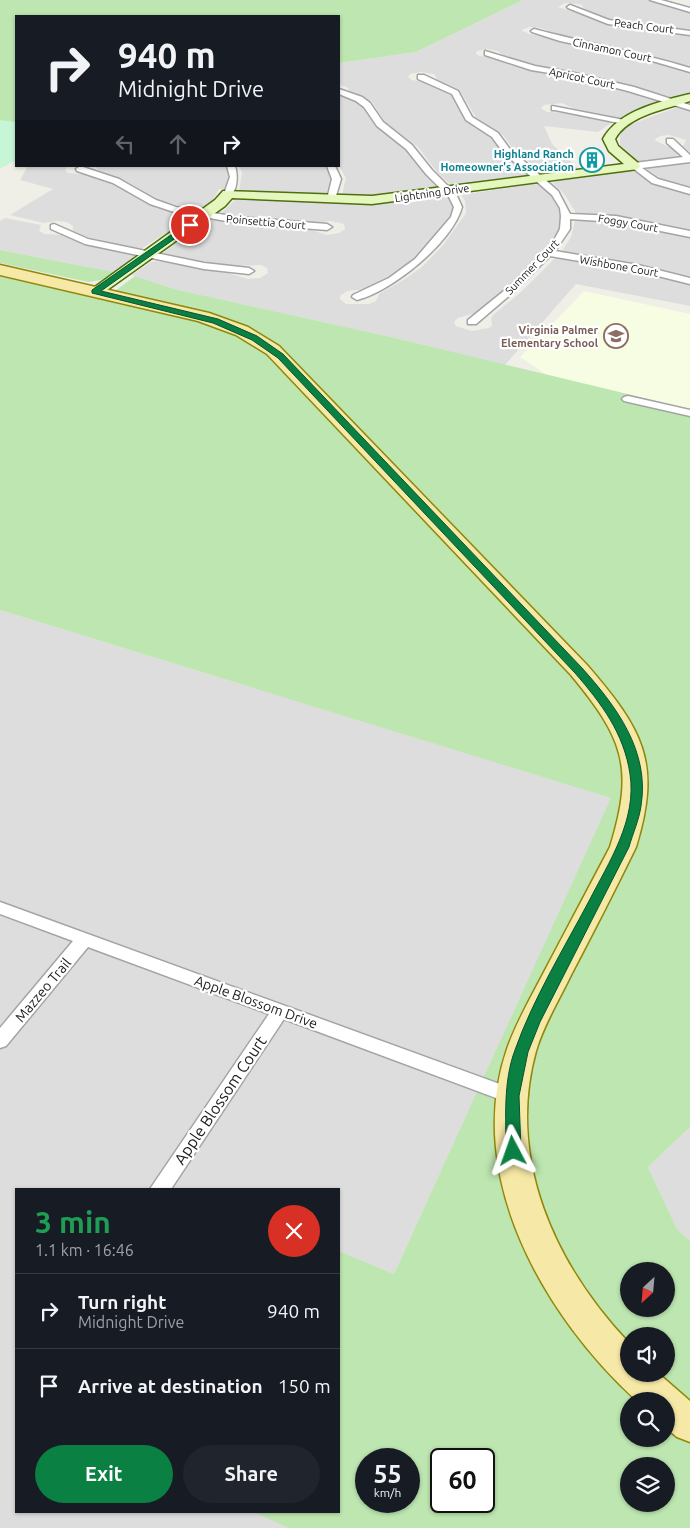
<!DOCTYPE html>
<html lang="en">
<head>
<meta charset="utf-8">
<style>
	body { margin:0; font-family:Ubuntu,sans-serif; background:#20242c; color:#f1f3f6; height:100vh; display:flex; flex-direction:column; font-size:19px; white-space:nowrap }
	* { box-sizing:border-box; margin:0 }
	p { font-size:16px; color:#9ea1a6 }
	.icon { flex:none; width:28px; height:28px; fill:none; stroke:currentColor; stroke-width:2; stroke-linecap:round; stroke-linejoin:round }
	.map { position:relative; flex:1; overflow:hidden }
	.side { position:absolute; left:15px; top:1188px; width:325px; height:325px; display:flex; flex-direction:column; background:#171b24; border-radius:0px; box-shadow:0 1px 4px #0004 }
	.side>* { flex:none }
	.guide { position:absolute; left:15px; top:15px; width:325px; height:152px; border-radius:0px; box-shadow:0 1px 4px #0004; background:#171b24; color:#f1f3f6; overflow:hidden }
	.needle { width:32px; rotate:206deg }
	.fabs { position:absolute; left:620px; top:1262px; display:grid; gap:10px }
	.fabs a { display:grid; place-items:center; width:55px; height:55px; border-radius:50%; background:#171b24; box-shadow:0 1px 4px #0004; font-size:25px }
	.speed { position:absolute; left:355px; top:1448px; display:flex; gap:10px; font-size:25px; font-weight:700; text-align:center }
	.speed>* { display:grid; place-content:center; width:65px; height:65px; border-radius:50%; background:#171b24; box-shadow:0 1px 4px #0004; line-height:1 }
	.speed small { font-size:12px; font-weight:400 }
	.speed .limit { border:2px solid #111; border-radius:8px; background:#fff; color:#111 }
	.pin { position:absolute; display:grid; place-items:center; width:42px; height:42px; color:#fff; margin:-21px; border:2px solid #fff; border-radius:50%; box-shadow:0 1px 5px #0007 }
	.me { position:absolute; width:55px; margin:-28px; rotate:356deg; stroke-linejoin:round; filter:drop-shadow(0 0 4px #0008) }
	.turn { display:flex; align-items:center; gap:18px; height:105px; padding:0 20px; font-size:22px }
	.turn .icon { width:65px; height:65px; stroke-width:2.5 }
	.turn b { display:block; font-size:35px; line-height:42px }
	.lanes { display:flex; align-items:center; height:48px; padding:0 20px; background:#0003; justify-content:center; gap:25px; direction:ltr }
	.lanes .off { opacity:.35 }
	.round { display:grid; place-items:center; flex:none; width:52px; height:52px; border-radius:26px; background:#20242c }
	.head { display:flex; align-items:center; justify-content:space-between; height:85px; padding:0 20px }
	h1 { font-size:30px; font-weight:600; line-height:38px; color:#1e9e55 }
	.button { display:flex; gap:10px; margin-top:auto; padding:10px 20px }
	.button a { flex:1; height:58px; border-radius:30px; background:#0b8043; color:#fff; font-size:20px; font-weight:600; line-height:58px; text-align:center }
	.button a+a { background:#20242c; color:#f1f3f6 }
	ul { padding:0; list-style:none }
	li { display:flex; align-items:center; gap:15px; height:75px; padding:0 20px; border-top:1px solid #363941 }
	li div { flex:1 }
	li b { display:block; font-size:19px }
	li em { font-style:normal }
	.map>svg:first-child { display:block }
	.residential { fill:#dedddd }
	.education { fill:#f6fde3 }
	.grass { fill:#bde6b0; fill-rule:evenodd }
	.park { fill:#c7f6d7 }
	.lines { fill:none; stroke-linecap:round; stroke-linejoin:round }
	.minor-casing { stroke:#a4a4a4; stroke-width:3 }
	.secondary-casing { stroke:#4c710c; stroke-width:3 }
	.primary-casing { stroke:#91870a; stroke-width:3 }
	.minor { fill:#fff; fill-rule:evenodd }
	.secondary { fill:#e5f6bf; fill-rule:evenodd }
	.primary { fill:#f6e8a6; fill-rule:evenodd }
	.route { fill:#0b8043; stroke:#07532c }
	.labels { text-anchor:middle; stroke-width:4.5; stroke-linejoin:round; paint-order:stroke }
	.far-street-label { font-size:11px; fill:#202020; stroke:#fff }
	.far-culture-label { font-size:11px; font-weight:bold; fill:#0d838f; stroke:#fff; text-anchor:end }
	.far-education-label { font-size:11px; font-weight:bold; fill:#785e54; stroke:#fff; text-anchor:end }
	.street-label { font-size:14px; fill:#202020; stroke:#fff }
	.near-street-label { font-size:16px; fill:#202020; stroke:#fff }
</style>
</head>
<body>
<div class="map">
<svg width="690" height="1528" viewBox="0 0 690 1528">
	<rect width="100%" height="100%" fill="#f0efe7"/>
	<!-- residential -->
	<g class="residential">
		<polygon points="523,0 649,0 690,12 690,31 610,20 584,10 582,5 577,4 565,3 558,7 611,24 690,35 690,67 639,52 577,41 548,33 547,30 541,28 530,27 521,30 529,34 628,54 690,71 690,92 672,99 583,75 527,64 504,56 498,51 487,49 477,51 476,54 480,56 494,58 512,65 570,76 630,91 663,102 620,118 575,109 562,103 544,105 541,108 547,112 570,113 613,122 598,132 544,126 552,144 579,169 544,174 513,149 503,135 477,119 460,91 437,80 435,75 433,74 421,72 410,74 408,77 412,80 425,82 449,92 454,96 464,117 492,136 529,174 528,175 452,186 437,172 418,147 385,122 372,102 350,92 347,87 339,85 339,63 416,52"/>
		<polygon points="339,95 354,99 364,106 375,124 406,148 438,187 372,196 342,195 346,178 339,166"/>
		<polygon points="683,107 690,110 690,152 683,146 686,140 669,135 660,136 655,139 656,141 671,148 678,155 676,158 639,162 620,145 620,134 629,125 675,108"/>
		<polygon points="690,161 690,188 666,182 647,169 652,166"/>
		<polygon points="28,166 68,166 65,170 68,173 91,175 122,187 157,207 191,217 141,249 84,236 73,231 73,226 67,222 57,221 44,223 10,215 53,189 20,180"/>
		<polygon points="96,166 226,166 230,177 225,189 219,189 213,200 197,210 159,200 128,182 98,171"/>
		<polygon points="239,166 326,166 333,179 330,193 326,194 239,190 242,173"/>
		<polygon points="627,171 637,172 659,185 690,193 690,231 620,217 576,213 565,195 553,183 558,180"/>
		<polygon points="533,184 542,185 548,191 560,209 562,217 561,229 554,242 512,285 479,312 458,318 454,322 456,326 472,331 489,328 492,326 491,318 493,315 521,292 554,259 563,259 620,268 690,284 690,306 576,284 505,365 395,338 174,289 132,275 151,262 157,261 228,273 248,279 260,278 268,273 267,268 261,265 234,266 216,265 165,254 164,252 207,221 217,220 305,228 327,235 339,233 345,229 344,224 331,221 312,223 240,218 220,214 236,199 367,204 440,196 450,199 454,208 452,216 420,256 398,274 368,289 347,291 340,296 340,299 346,304 369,304 376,301 379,294 405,279 423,266 444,244 466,213 465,201 461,195"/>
		<polygon points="5,218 41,225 39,231 45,234 63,235 80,242 134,254 134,257 114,272 0,250 0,221"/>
		<polygon points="578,220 610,221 690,237 690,278 651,267 564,253 562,251 571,237 575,221"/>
		<polygon points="0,610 612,798 394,1274 339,1251 339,1189 16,1189 16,1511 255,1511 293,1528 0,1528"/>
		<polygon points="690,1127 690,1241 677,1229 648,1167"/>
	</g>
	<!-- education -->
	<polygon class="education" points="584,291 690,314 690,409 547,375 520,357"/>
	<!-- grass -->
	<g class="grass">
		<polygon points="0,0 523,0 416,52 339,63 339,16 16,16 16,130 0,126"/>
		<polygon points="0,250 114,272 101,280 88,282 0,263"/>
		<path d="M 0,276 L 103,300 L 135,276 L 174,289 L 395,338 L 690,409 L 690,1127 L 648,1167 L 677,1229 L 690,1241 L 690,1528 L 289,1528 L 252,1511 L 339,1511 L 339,1251 L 394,1274 L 611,798 L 0,610 ZM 629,1271 L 666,1271 L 666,1309 L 629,1309 ZM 629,1336 L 666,1336 L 666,1374 L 629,1374 ZM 629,1401 L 666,1401 L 666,1439 L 629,1439 ZM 366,1459 L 409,1459 L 409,1501 L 366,1501 ZM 441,1459 L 484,1459 L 484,1501 L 441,1501 ZM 629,1466 L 666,1466 L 666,1504 L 629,1504 Z"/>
	</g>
	<!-- park -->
	<polygon class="park" points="0,120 16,122 16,160 0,169"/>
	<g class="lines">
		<defs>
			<g id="minor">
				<polygon points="650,0 661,0 690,8 690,12"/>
				<polygon points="570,5 609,20 690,31 690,35 608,24 568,8 567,7"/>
				<path d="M 534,29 C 586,43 638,52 690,68 L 690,72 L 642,58 L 560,41 L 532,32 L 531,31 Z"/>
				<polygon points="485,51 535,66 574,73 634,87 690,105 690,110 628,91 574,77 531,70 485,55"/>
				<polygon points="418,75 424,75 458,91 472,117 498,133 509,148 558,191 570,214 616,216 690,231 690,237 616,222 570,219 570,229 555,251 638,265 690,278 690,284 638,271 550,256 516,290 476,324 468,324 468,320 510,286 552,244 560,229 561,216 560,208 552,195 503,152 492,137 466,120 452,94 418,79"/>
				<path d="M 339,89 L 362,97 L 370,103 L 383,122 L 412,145 L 432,170 L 456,194 L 462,207 C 453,242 392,291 357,300 L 352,297 L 353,295 L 389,278 L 415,259 L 451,217 L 454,207 L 449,197 L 426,174 L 406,149 L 377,126 L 364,107 L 356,101 L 339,94 Z"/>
				<polygon points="552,106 624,120 628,122 624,124 555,110 552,110"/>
				<polygon points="667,139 673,139 690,155 690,162 642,168 658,179 690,188 690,194 652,183 630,166 634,163 683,157 667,143"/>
				<polygon points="80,166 119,179 156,200 176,207 238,217 327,224 332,227 327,230 238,223 174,212 150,204 113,183 77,171 76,169"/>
				<path d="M 227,166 L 235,166 C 238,176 238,192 228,197 L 224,194 L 230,177 Z"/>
				<polygon points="327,166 335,166 341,179 335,199 331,202 327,199 332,179"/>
				<polygon points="54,224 88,239 204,263 249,268 254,271 249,274 204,269 85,244 51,229 51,225"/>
				<polygon points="628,396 690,410 690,416 624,401 622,399 624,397"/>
				<polygon points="0,902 519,1091 521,1096 519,1101 512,1104 284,1019 171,1189 150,1189 269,1014 88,947 6,1046 0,1048 0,1028 73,941 0,914"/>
			</g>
			<path id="secondary" d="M 690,94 L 690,101 C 667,109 628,115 615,139 L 618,146 L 638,163 L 640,166 L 638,169 L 372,204 L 232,198 L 225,206 L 100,295 L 90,295 L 88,292 L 215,200 L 223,191 L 372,196 L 624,164 L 609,151 L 603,139 C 618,111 661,101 690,94 Z"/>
			<path id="primary" d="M 0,265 L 209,313 L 248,327 L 279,346 L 587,665 C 643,730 662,762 636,847 C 615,890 593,933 571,975 C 559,1000 544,1024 536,1051 C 506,1159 555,1265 629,1343 L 629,1374 L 659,1374 L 690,1401 L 690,1442 L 677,1437 L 666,1428 L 666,1401 L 637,1401 C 545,1317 463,1177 507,1049 C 516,1023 530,999 543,974 C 565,932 588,889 610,847 C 635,767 623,738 571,675 L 267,354 L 236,335 L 198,321 L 0,275 Z"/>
		</defs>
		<!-- minor casing -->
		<use href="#minor" class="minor-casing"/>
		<!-- secondary casing -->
		<use href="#secondary" class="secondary-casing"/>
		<!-- primary casing -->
		<use href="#primary" class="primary-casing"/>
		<!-- minor -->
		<use href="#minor" class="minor"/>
		<!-- secondary -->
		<use href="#secondary" class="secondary"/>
		<!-- primary -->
		<use href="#primary" class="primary"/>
	</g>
	<!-- route -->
	<path class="route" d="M 188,223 L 194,225 L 101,291 L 218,319 L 257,336 L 283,354 L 582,668 C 616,706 650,751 641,806 C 639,820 633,833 629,847 L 540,1022 L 528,1052 L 519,1096 L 521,1151 L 519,1156 L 513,1158 L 508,1156 L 506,1151 C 506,1118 503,1082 515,1050 C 533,999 563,950 589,901 C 609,862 637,820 630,774 C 624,733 601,703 575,673 L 278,358 L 252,340 L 213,323 L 92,293 L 92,290 Z"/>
	<!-- icons -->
	<defs>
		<symbol id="building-ring" viewBox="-11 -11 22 22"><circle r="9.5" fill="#fff" stroke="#0f9aa8" stroke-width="1.5"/><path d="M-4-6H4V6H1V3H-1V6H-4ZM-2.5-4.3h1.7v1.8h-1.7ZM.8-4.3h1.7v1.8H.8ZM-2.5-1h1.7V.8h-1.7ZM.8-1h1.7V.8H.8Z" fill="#0f9aa8"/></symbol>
		<symbol id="school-ring" viewBox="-11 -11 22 22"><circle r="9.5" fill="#fff" stroke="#8d6e63" stroke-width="1.5"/><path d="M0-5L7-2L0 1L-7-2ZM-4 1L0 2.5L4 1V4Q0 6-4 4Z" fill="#8d6e63"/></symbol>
	</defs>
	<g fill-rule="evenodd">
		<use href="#building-ring" x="578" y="146" width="28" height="28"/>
		<use href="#school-ring" x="602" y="322" width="28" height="28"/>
	</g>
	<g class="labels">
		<!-- far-street labels -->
		<g class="far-street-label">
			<text transform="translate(644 26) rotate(7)" y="4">Peach Court</text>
			<text transform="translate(612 50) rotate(12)" y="4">Cinnamon Court</text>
			<text transform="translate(582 78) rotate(12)" y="4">Apricot Court</text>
			<text transform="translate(432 193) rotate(-8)" y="4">Lightning Drive</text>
			<text transform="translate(266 222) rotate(5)" y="4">Poinsettia Court</text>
			<text transform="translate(628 223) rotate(10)" y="4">Foggy Court</text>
			<text transform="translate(619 266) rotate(10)" y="4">Wishbone Court</text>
			<text transform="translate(532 267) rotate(-46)" y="4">Summer Court</text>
		</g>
		<!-- far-culture labels -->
		<g class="far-culture-label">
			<text x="574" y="158">Highland Ranch<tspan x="574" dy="13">Homeowner's Association</tspan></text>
		</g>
		<!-- far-education labels -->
		<g class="far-education-label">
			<text x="598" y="334">Virginia Palmer<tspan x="598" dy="13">Elementary School</tspan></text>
		</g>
		<!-- street labels -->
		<g class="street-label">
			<text transform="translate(43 990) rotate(-50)" y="5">Mazzeo Trail</text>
			<text transform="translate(256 1002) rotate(20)" y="5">Apple Blossom Drive</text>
		</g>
		<!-- near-street labels -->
		<g class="near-street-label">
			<text transform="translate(220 1100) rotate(-56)" y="6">Apple Blossom Court</text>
		</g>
	</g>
</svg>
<div class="fabs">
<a><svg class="needle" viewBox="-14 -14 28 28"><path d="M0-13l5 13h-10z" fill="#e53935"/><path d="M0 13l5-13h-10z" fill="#9ea1a6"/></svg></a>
<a><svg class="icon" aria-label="sound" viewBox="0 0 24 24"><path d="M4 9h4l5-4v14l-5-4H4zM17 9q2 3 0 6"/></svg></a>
<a><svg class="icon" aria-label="search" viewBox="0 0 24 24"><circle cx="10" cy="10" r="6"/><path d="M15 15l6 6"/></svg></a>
<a><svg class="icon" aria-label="layers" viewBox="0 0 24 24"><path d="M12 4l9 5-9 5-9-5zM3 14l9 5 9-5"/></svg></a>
</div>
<div class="speed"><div>55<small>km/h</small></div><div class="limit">60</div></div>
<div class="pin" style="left:190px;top:225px;background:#d93025"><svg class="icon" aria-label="arrive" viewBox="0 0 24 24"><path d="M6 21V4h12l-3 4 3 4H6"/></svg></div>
<svg class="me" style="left:513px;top:1151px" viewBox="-20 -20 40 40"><path d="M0-17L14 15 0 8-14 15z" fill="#0b8043" stroke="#fff" stroke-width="4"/></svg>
<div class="guide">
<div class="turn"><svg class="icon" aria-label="right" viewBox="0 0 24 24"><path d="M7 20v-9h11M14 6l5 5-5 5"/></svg><div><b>940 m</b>Midnight Drive</div></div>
<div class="lanes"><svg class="icon off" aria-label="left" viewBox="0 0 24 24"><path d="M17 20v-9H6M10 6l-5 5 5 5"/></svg><svg class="icon off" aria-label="ahead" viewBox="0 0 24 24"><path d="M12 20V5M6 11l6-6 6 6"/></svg><svg class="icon" aria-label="right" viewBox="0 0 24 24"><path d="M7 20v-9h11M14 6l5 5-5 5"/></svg></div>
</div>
<section class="side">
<div class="head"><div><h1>3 min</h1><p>1.1 km · 16:46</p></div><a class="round" style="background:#d93025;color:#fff"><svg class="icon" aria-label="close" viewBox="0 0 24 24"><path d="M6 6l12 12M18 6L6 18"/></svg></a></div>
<ul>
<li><svg class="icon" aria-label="right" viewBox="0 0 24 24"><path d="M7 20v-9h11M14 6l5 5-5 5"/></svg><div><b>Turn right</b><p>Midnight Drive</p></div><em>940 m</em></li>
<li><svg class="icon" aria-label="arrive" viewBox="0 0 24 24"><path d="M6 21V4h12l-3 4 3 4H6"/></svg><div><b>Arrive at destination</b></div><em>150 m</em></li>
</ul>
<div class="button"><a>Exit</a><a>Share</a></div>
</section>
</div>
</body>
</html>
